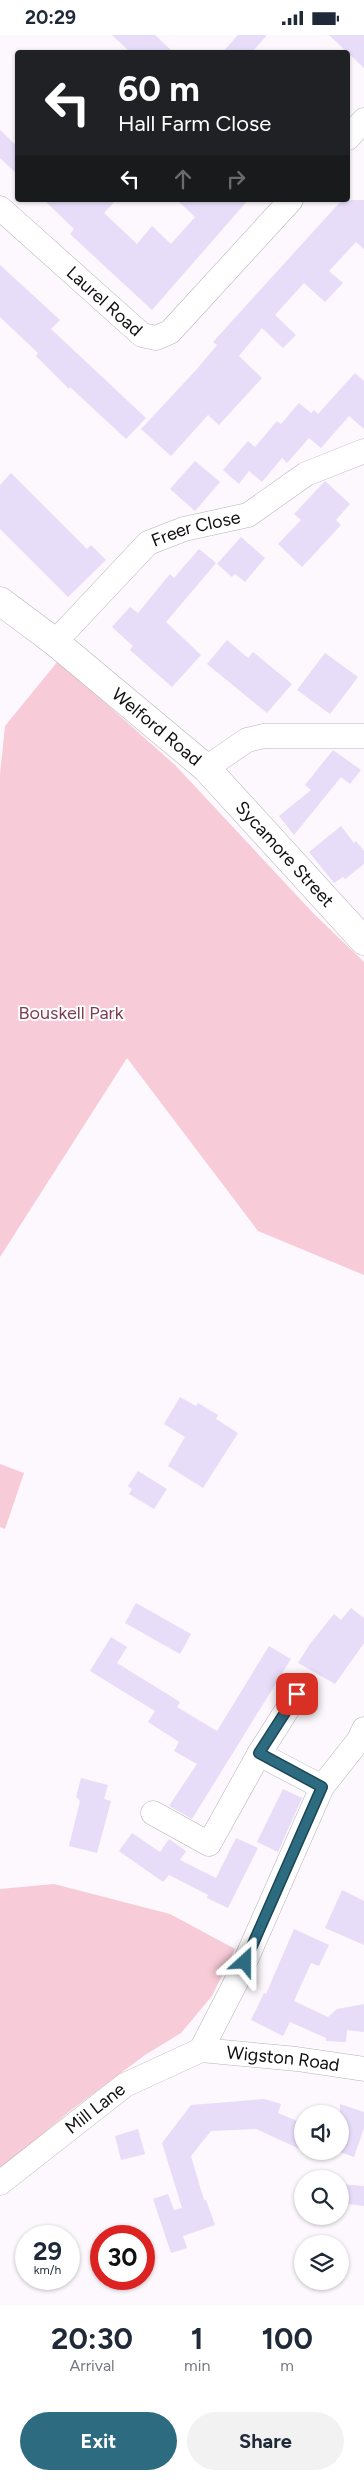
<!DOCTYPE html>
<html lang="en">
<head>
<meta charset="utf-8">
<style>
	body { margin:0; font-family:Figtree,sans-serif; background:#f2f2f3; color:#1f2937; height:100vh; display:flex; flex-direction:column; font-size:19px; white-space:nowrap }
	* { box-sizing:border-box; margin:0 }
	p { font-size:16px; color:#747a83 }
	.icon { flex:none; width:28px; height:28px; fill:none; stroke:currentColor; stroke-width:2; stroke-linecap:round; stroke-linejoin:round }
	.map { position:relative; height:2270px; overflow:hidden }
	.side { display:flex; flex-direction:column; background:#fff; flex:1 }
	.side>* { flex:none }
	.hud { position:absolute; left:15px; top:15px; width:335px; height:152px; border-radius:5px; box-shadow:0 1px 4px #0004; background:#202124; color:#fff; overflow:hidden }
	.tools { position:absolute; left:294px; top:2070px; display:grid; gap:10px }
	.tools a { display:grid; place-items:center; width:55px; height:55px; border-radius:50%; background:#fff; box-shadow:0 1px 4px #0004; font-size:25px }
	.speed { position:absolute; left:15px; top:2190px; display:flex; gap:10px; font-size:25px; font-weight:700; text-align:center }
	.speed>* { display:grid; place-content:center; width:65px; height:65px; border-radius:50%; background:#fff; box-shadow:0 1px 4px #0004; line-height:1 }
	.speed small { font-size:12px; font-weight:400 }
	.speed .limit { border:8px solid #d22; background:#fff; color:#111 }
	.pin { position:absolute; display:grid; place-items:center; width:42px; height:42px; color:#fff; margin:-21px; border-radius:10px; box-shadow:0 2px 8px #0006 }
	.me { position:absolute; width:55px; margin:-28px; rotate:24deg; stroke-linejoin:round; filter:drop-shadow(0 0 4px #0008) }
	.turn { display:flex; align-items:center; gap:18px; height:105px; padding:0 20px; font-size:22px }
	.turn .icon { width:65px; height:65px; stroke-width:2.5 }
	.turn b { display:block; font-size:35px; line-height:42px }
	.lanes { display:flex; align-items:center; height:48px; padding:0 20px; background:#0003; justify-content:center; gap:25px; direction:ltr }
	.lanes .off { opacity:.35 }
	.eta { display:flex; justify-content:space-evenly; align-items:center; height:85px; text-align:center }
	.eta b { font-size:30px; font-weight:700; line-height:35px }
	.cta { display:flex; gap:10px; margin-top:auto; padding:10px 20px }
	.cta a { flex:1; height:58px; border-radius:30px; background:#2d6b81; color:#fff; font-size:20px; font-weight:700; line-height:58px; text-align:center }
	.cta a+a { background:#f2f2f3; color:#1f2937 }
	.status { display:flex; justify-content:space-between; align-items:center; height:35px; padding:0 25px; background:#fff; direction:ltr }
	.status svg { height:14px; fill:currentColor }
	.map>svg:first-child { display:block }
	.green { fill:#f7cbd7 }
	.building { fill:#e7ddf9 }
	.lines { fill:none; stroke-linecap:round; stroke-linejoin:round }
	.minor-casing { stroke:#b7b2b8; stroke-width:25 }
	.tertiary-casing { stroke:#b7b2b8; stroke-width:29 }
	.minor { stroke:#fff; stroke-width:24 }
	.tertiary { stroke:#fff; stroke-width:28 }
	.route-casing { stroke:#1d4654; stroke-width:12 }
	.route { stroke:#2d6b81; stroke-width:9 }
	.labels { text-anchor:middle; stroke-width:4; stroke-linejoin:round; paint-order:stroke }
	.street-label { font-size:18px; fill:#100e10; stroke:#fff }
	.park-label { font-size:18px; fill:#7f3d54; stroke:#fff }
</style>
</head>
<body>
<div class="status"><b>20:29</b><svg viewBox="0 0 49 12"><path d="M0 12V9h3v3zM5 12V6h3v6zM10 12V3h3v9zM15 12V0h3v12zM26 1h20v11H26zM47 4h2v5h-2z"/></svg></div>
<div class="map">
<svg width="364" height="2270" viewBox="0 0 364 2270">
	<rect width="100%" height="100%" fill="#fcf8fd"/>
	<!-- green -->
	<g class="green">
		<polygon points="58,626 175,730 314,879 364,927 364,1240 258,1196 127,1023 0,1222 0,740 5,691"/>
		<polygon points="0,1429 24,1438 5,1494 0,1492"/>
		<polygon points="54,1849 170,1879 235,1914 212,1961 181,1998 145,2020 70,2076 0,2134 0,1854"/>
	</g>
	<!-- building -->
	<g class="building">
		<polygon points="112,0 155,0 174,18 131,18"/>
		<polygon points="238,0 267,0 251,18 222,18"/>
		<polygon points="329,0 364,0 364,33"/>
		<polygon points="0,95 18,112 18,140 0,123"/>
		<polygon points="44,165 116,165 104,178 137,209 152,191 171,209 195,182 177,165 248,165 152,275 70,199 74,194"/>
		<polygon points="342,165 364,165 364,214 356,207 329,236 343,248 325,267 304,248 275,280 296,300 283,313 262,293 239,321 262,343 219,390 208,380 171,421 141,394 197,334 217,310 213,307 242,275"/>
		<polygon points="0,230 60,285 51,294 146,383 126,404 70,352 69,354 36,321 38,318 0,282"/>
		<polygon points="355,338 364,346 364,394 349,381 321,413 309,403 287,428 282,423 262,447 249,436 239,449 223,435 248,406 255,412 277,386 281,389 299,368 311,378 314,375 318,379"/>
		<polygon points="195,426 220,447 195,476 170,454"/>
		<polygon points="11,438 87,514 91,510 106,525 68,562 0,494 0,450"/>
		<polygon points="325,446 350,469 336,485 341,490 302,532 278,509 301,485 294,479"/>
		<polygon points="241,502 265,523 245,547 235,539 232,542 217,529"/>
		<polygon points="199,514 216,528 166,587 201,620 172,652 130,615 133,611 112,592 130,572 138,578 170,539 174,543"/>
		<polygon points="227,605 248,623 253,617 292,649 267,678 207,629"/>
		<polygon points="325,618 358,642 330,679 297,655"/>
		<polygon points="333,715 361,735 350,749 341,742 294,800 279,781 311,755 305,750"/>
		<polygon points="341,791 354,808 356,806 364,816 364,829 345,844 343,842 334,848 309,817"/>
		<polygon points="180,1362 196,1371 198,1368 218,1380 216,1384 238,1398 203,1453 168,1431 185,1402 164,1389"/>
		<polygon points="138,1436 167,1454 154,1474 129,1459 132,1454 128,1451"/>
		<polygon points="136,1568 191,1599 180,1619 125,1588"/>
		<polygon points="351,1573 364,1583 364,1608 335,1649 298,1628 310,1609 334,1579 341,1585"/>
		<polygon points="111,1602 127,1612 117,1628 180,1667 177,1672 217,1696 269,1611 291,1624 192,1784 169,1771 197,1729 174,1716 179,1707 148,1687 155,1676 90,1636"/>
		<polygon points="81,1743 108,1750 104,1764 111,1766 97,1818 69,1811 80,1766 76,1762"/>
		<polygon points="283,1754 302,1763 278,1817 257,1807"/>
		<polygon points="132,1798 160,1817 169,1804 186,1816 180,1825 216,1843 236,1803 258,1813 228,1873 207,1863 208,1860 169,1840 163,1847 119,1816"/>
		<polygon points="342,1855 364,1866 364,1910 325,1893"/>
		<polygon points="294,1894 329,1910 319,1931 311,1928 294,1966 328,1982 337,1974 364,1969 364,1997 347,1995 346,2007 326,2006 326,2003 290,1987 283,2001 251,1985 264,1958 266,1959"/>
		<polygon points="264,2064 281,2069 278,2078 302,2088 302,2115 256,2094 211,2096 191,2121 204,2165 206,2165 215,2190 183,2201 187,2213 171,2218 153,2164 168,2159 174,2175 182,2173 162,2108 191,2070"/>
		<polygon points="340,2069 364,2077 364,2093 354,2122 340,2117"/>
		<polygon points="138,2094 145,2119 121,2125 115,2101"/>
		<polygon points="340,2149 364,2151 364,2171 340,2168"/>
	</g>
	<g class="lines">
		<defs>
			<g id="minor">
				<polyline points="348,103 364,85"/>
				<path id="s1" d="M 0,173 L 142,300 L 156,303 L 170,297 L 291,165"/>
				<path id="s2" d="M 55,607 L 148,508 L 184,494 L 248,480 L 306,439 L 364,416"/>
				<polyline points="206,733 247,705 264,701 364,701"/>
				<polyline points="297,1659 259,1719 322,1752"/>
				<polyline points="153,1778 209,1809 259,1719"/>
				<polyline points="201,2015 237,1945 322,1752 359,1705 364,1694"/>
				<path id="s3" d="M 0,2148 L 125,2050 L 201,2015 L 297,2024 L 364,2034"/>
			</g>
			<g id="tertiary">
				<path id="s4" d="M 0,566 L 55,607 L 206,733 L 364,906"/>
			</g>
		</defs>
		<!-- minor casing -->
		<use href="#minor" class="minor-casing"/>
		<!-- tertiary casing -->
		<use href="#tertiary" class="tertiary-casing"/>
		<!-- minor -->
		<use href="#minor" class="minor"/>
		<!-- tertiary -->
		<use href="#tertiary" class="tertiary"/>
	</g>
	<g class="lines">
		<defs>
			<polyline id="route" points="245,1927 322,1752 259,1718 297,1659"/>
		</defs>
		<!-- route casing -->
		<use href="#route" class="route-casing"/>
		<!-- route -->
		<use href="#route" class="route"/>
	</g>
	<g class="labels">
		<!-- street labels -->
		<g class="street-label">
			<text dy="6" stroke="none"><textPath href="#s1" startOffset="140">Laurel Road</textPath></text>
			<text dy="6" stroke="none"><textPath href="#s2" startOffset="186">Freer Close</textPath></text>
			<text dy="6" stroke="none"><textPath href="#s4" startOffset="201">Welford Road</textPath></text>
			<text dy="6" stroke="none"><textPath href="#s4" startOffset="382">Sycamore Street</textPath></text>
			<text dy="6" stroke="none"><textPath href="#s3" startOffset="325">Wigston Road</textPath></text>
			<text dy="6" stroke="none"><textPath href="#s3" startOffset="121">Mill Lane</textPath></text>
		</g>
		<!-- park labels -->
		<g class="park-label">
			<text x="71" y="984">Bouskell Park</text>
		</g>
	</g>
</svg>
<div class="tools">
<a><svg class="icon" aria-label="sound" viewBox="0 0 24 24"><path d="M4 9h4l5-4v14l-5-4H4zM17 9q2 3 0 6"/></svg></a>
<a><svg class="icon" aria-label="search" viewBox="0 0 24 24"><circle cx="10" cy="10" r="6"/><path d="M15 15l6 6"/></svg></a>
<a><svg class="icon" aria-label="layers" viewBox="0 0 24 24"><path d="M12 4l9 5-9 5-9-5zM3 14l9 5 9-5"/></svg></a>
</div>
<div class="speed"><div>29<small>km/h</small></div><div class="limit">30</div></div>
<div class="pin" style="left:297px;top:1659px;background:#d93025"><svg class="icon" aria-label="arrive" viewBox="0 0 24 24"><path d="M6 21V4h12l-3 4 3 4H6"/></svg></div>
<svg class="me" style="left:245px;top:1927px" viewBox="-20 -20 40 40"><path d="M0-17L14 15 0 8-14 15z" fill="#2d6b81" stroke="#fff" stroke-width="4"/></svg>
<div class="hud">
<div class="turn"><svg class="icon" aria-label="left" viewBox="0 0 24 24"><path d="M17 20v-9H6M10 6l-5 5 5 5"/></svg><div><b>60 m</b>Hall Farm Close</div></div>
<div class="lanes"><svg class="icon" aria-label="left" viewBox="0 0 24 24"><path d="M17 20v-9H6M10 6l-5 5 5 5"/></svg><svg class="icon off" aria-label="ahead" viewBox="0 0 24 24"><path d="M12 20V5M6 11l6-6 6 6"/></svg><svg class="icon off" aria-label="right" viewBox="0 0 24 24"><path d="M7 20v-9h11M14 6l5 5-5 5"/></svg></div>
</div>
</div>
<section class="side">
<div class="eta">
<div><b>20:30</b><p>Arrival</p></div>
<div><b>1</b><p>min</p></div>
<div><b>100</b><p>m</p></div>
</div>
<div class="cta"><a>Exit</a><a>Share</a></div>
</section>
</body>
</html>
